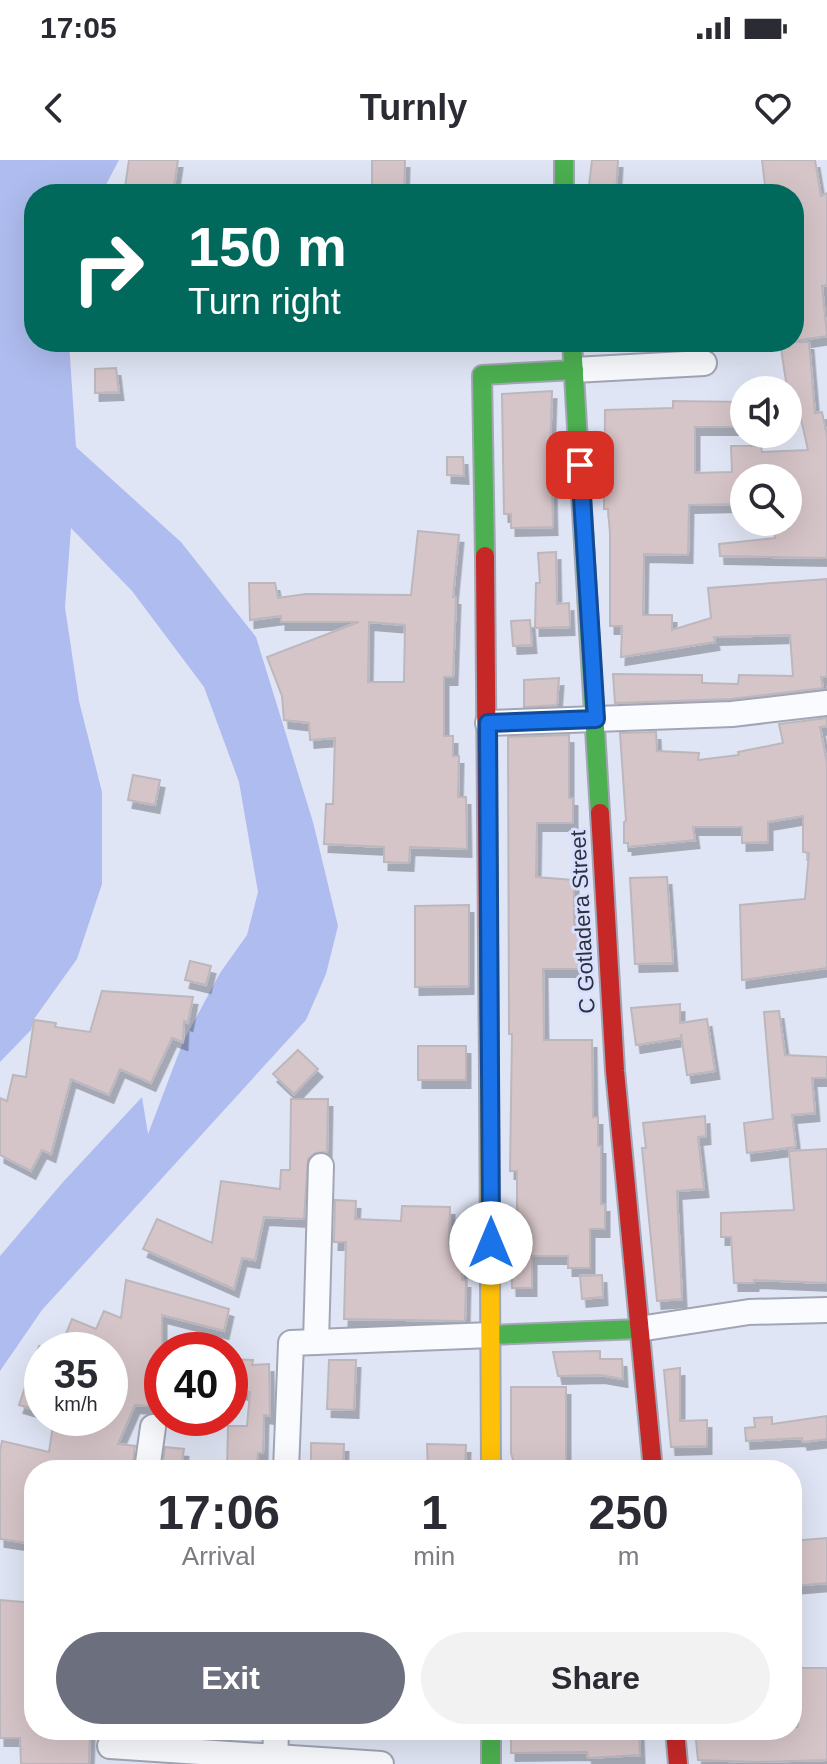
<!DOCTYPE html>
<html lang="en">
<head>
<meta charset="utf-8">
<style>
	body { margin:0; font-family:Helvetica,sans-serif; background:#f2f2f3; color:#2b2b33; height:100vh; display:flex; flex-direction:column; font-size:30px; white-space:nowrap }
	* { box-sizing:border-box; margin:0 }
	p { font-size:26px; color:#7c7c81 }
	.icon { flex:none; width:44px; height:44px; fill:none; stroke:currentColor; stroke-width:2; stroke-linecap:round; stroke-linejoin:round }
	.map { position:relative; flex:1; overflow:hidden }
	.panel { position:absolute; left:24px; top:1300px; width:778px; height:280px; display:flex; flex-direction:column; background:#fff; border-radius:32px; box-shadow:0 8px 32px #0002 }
	.panel>* { flex:none }
	.banner { position:absolute; left:24px; top:24px; width:780px; height:168px; border-radius:32px; box-shadow:0 8px 32px #0002; background:#00695c; color:#fff; overflow:hidden }
	.buttons { position:absolute; left:730px; top:216px; display:grid; gap:16px }
	.buttons a { display:grid; place-items:center; width:72px; height:72px; border-radius:50%; background:#fff; box-shadow:0 8px 32px #0002; font-size:40px }
	.speed { position:absolute; left:24px; top:1172px; display:flex; gap:16px; font-size:40px; font-weight:700; text-align:center }
	.speed>* { display:grid; place-content:center; width:104px; height:104px; border-radius:50%; background:#fff; box-shadow:0 8px 32px #0002; line-height:1 }
	.speed small { font-size:20px; font-weight:400 }
	.speed .limit { border:12px solid #d22; background:#fff; color:#111 }
	.pin { position:absolute; display:grid; place-items:center; width:68px; height:68px; color:#fff; margin:-34px; border-radius:16px; box-shadow:0 4px 12px #0006 }
	.me { position:absolute; width:88px; margin:-44px; rotate:0deg; stroke-linejoin:round; filter:drop-shadow(0 0 6px #0008) }
	.turn { display:flex; align-items:center; gap:28px; height:168px; padding:0 32px; font-size:36px }
	.turn .icon { width:104px; height:104px; stroke-width:2.5 }
	.turn b { display:block; font-size:56px; line-height:68px }
	.eta { display:flex; justify-content:space-evenly; align-items:center; height:136px; text-align:center }
	.eta b { font-size:48px; font-weight:600; line-height:56px }
	.cta { display:flex; gap:16px; margin-top:auto; padding:16px 32px }
	.cta a { flex:1; height:92px; border-radius:48px; background:#6b6f7e; color:#fff; font-size:32px; font-weight:600; line-height:92px; text-align:center }
	.cta a+a { background:#f2f2f3; color:#2b2b33 }
	.status { display:flex; justify-content:space-between; align-items:center; height:56px; padding:0 40px; background:#fff; direction:ltr }
	.status svg { height:22px; fill:currentColor }
	header { display:flex; justify-content:space-between; align-items:center; height:104px; padding:0 32px; background:#fff; font-size:36px; font-weight:600 }
	.map>svg:first-child { display:block }
	.water { fill:#afbcef }
	.building { fill:#d6c5c8; stroke:#bcb7bc; stroke-width:2; fill-rule:evenodd; filter:url(#shadow) }
	.lines { fill:none; stroke-linecap:round; stroke-linejoin:round }
	.street-casing { stroke:#a2a6b4; stroke-width:28 }
	.fast-casing { stroke:#a2a6b4; stroke-width:22 }
	.slow-casing { stroke:#a2a6b4; stroke-width:22 }
	.jam-casing { stroke:#a2a6b4; stroke-width:22 }
	.street { stroke:#fafbfe; stroke-width:24 }
	.fast { stroke:#4caf50; stroke-width:18 }
	.slow { stroke:#ffc107; stroke-width:18 }
	.jam { stroke:#c62828; stroke-width:18 }
	.route-casing { stroke:#114b97; stroke-width:20 }
	.route { stroke:#1a73e8; stroke-width:14 }
	.labels { text-anchor:middle; stroke-width:6; stroke-linejoin:round; paint-order:stroke }
	.street-label { font-size:22px; fill:#2c303e; stroke:#d8e0fd }
</style>
</head>
<body>
<div class="status"><b>17:05</b><svg viewBox="0 0 49 12"><path d="M0 12V9h3v3zM5 12V6h3v6zM10 12V3h3v9zM15 12V0h3v12zM26 1h20v11H26zM47 4h2v5h-2z"/></svg></div>
<header><svg class="icon" aria-label="back" viewBox="0 0 24 24"><path d="M15 5l-7 7 7 7"/></svg>Turnly<svg class="icon" aria-label="heart" viewBox="0 0 24 24"><path d="M12 20l-8-8c-3-5 5-10 8-4 3-6 11-1 8 4z"/></svg></header>
<div class="map">
<svg width="827" height="1604" viewBox="0 0 827 1604">
	<defs>
		<filter id="shadow"><feDropShadow dx="4.5" dy="8" stdDeviation="0" flood-color="#0004"/></filter>
	</defs>
	<rect width="100%" height="100%" fill="#e0e5f5"/>
	<!-- water -->
	<polygon class="water" points="0,0 119,0 101,34 34,34 34,182 69,182 76,287 181,382 256,477 313,662 338,766 326,814 306,860 42,1150 0,1211 0,1096 63,1022 142,937 148,974 183,882 220,813 247,775 258,732 239,622 204,527 132,431 71,368 65,447 79,541 102,632 102,724 77,799 34,859 31,870 0,902"/>
	<!-- building -->
	<g class="building">
		<polygon points="129,0 178,0 173,34 124,34"/>
		<polygon points="372,0 405,0 404,34 372,34"/>
		<polygon points="592,0 618,0 616,34 588,34"/>
		<polygon points="762,0 815,0 821,36 827,33 827,125 822,126 827,176 794,181 794,99 798,98 794,75 794,34 766,34"/>
		<polygon points="780,182 809,182 815,253 822,252 827,276 827,398 720,396 719,384 775,378 774,369 788,368 788,318 744,318 744,339 735,339 736,344 689,345 688,395 644,394 643,455 672,455 672,470 711,458 708,428 827,419 827,517 821,517 823,528 731,539 615,543 613,514 702,515 702,523 738,524 739,515 793,516 790,475 714,477 715,482 621,497 622,466 610,466 610,374 608,349 604,349 605,250 673,248 673,241 744,242 744,267 695,267 695,313 732,312 731,286 761,286 762,292 808,290 798,245 790,248"/>
		<polygon points="116,208 119,232 95,233 95,209"/>
		<polygon points="552,231 549,324 552,324 553,367 511,368 511,354 504,354 502,234"/>
		<polygon points="447,297 463,297 464,316 447,315"/>
		<path d="M 418,371 L 459,375 L 453,437 L 456,437 L 453,517 L 444,517 L 444,576 L 453,576 L 453,596 L 459,596 L 458,637 L 466,637 L 467,689 L 410,687 L 409,703 L 384,702 L 384,687 L 324,684 L 326,644 L 333,644 L 335,578 L 310,580 L 309,563 L 284,560 L 282,536 L 267,497 L 359,462 L 281,462 L 281,456 L 250,460 L 249,423 L 275,423 L 278,438 L 306,434 L 411,435 ZM 369,462 L 405,465 L 404,522 L 368,522 Z"/>
		<polygon points="556,392 557,444 569,443 570,467 535,468 536,423 540,423 538,393"/>
		<polygon points="530,460 532,485 513,486 511,461"/>
		<polygon points="559,518 557,545 524,547 524,520"/>
		<polygon points="827,558 827,566 820,567 827,603 827,808 742,820 740,745 805,739 809,693 803,692 803,656 768,662 768,682 742,683 742,667 693,667 695,680 628,687 628,683 624,683 624,662 626,661 620,573 656,572 657,591 699,593 698,600 739,595 738,592 783,583 779,564"/>
		<polygon points="569,575 569,638 573,638 573,663 537,663 536,717 574,720 574,773 584,773 584,809 543,809 544,880 592,880 593,957 598,957 598,986 601,986 601,1044 605,1044 605,1069 590,1069 590,1108 568,1108 568,1096 532,1096 532,1128 512,1128 510,1060 517,1060 517,1011 510,1011 512,874 509,874 508,577"/>
		<polygon points="133,615 160,620 155,645 128,640"/>
		<polygon points="667,717 673,803 635,804 630,718"/>
		<polygon points="469,745 469,826 415,827 415,746"/>
		<polygon points="190,801 211,806 206,825 185,820"/>
		<polygon points="102,831 193,837 188,863 184,861 183,882 172,878 151,923 120,909 109,935 71,919 51,994 42,990 31,1011 0,995 0,938 7,941 13,915 26,917 34,860 56,863 55,867 90,872"/>
		<polygon points="680,844 680,863 707,859 715,911 687,915 681,874 681,878 636,885 631,848"/>
		<polygon points="779,851 785,895 827,897 827,918 812,918 815,953 792,955 796,987 747,993 744,963 773,959 764,852"/>
		<rect x="418" y="886" width="48" height="34"/>
		<polygon points="298,890 318,909 294,934 273,914"/>
		<polygon points="291,939 328,939 327,992 315,993 308,999 304,1059 264,1057 255,1100 242,1098 234,1129 143,1089 157,1059 212,1083 221,1021 280,1029 281,1010 290,1010"/>
		<polygon points="705,956 706,976 698,977 704,1029 677,1031 682,1139 657,1141 642,988 646,988 643,963"/>
		<polygon points="827,989 827,1123 754,1120 754,1123 734,1123 731,1077 721,1077 721,1053 794,1050 789,991"/>
		<polygon points="335,1040 356,1041 355,1059 401,1061 402,1046 450,1047 449,1086 463,1086 462,1120 466,1120 465,1161 344,1159 346,1082 334,1082"/>
		<polygon points="602,1115 603,1137 582,1139 580,1116"/>
		<polygon points="126,1120 229,1149 224,1171 162,1155 162,1247 135,1245 118,1284 135,1286 132,1310 34,1310 26,1352 34,1353 34,1384 0,1379 0,1291 2,1281 49,1292 54,1258 110,1258 110,1190 85,1190 63,1181 72,1159 96,1169 104,1151 121,1158"/>
		<polygon points="39,1186 42,1187 42,1252 19,1245"/>
		<polygon points="600,1191 600,1199 622,1199 623,1219 600,1215 558,1216 553,1192"/>
		<polygon points="230,1199 253,1200 252,1205 269,1204 270,1256 264,1255 263,1293 258,1293 257,1310 227,1310 228,1266 247,1266 250,1232 230,1231"/>
		<polygon points="329,1200 356,1200 354,1250 327,1249"/>
		<polygon points="680,1208 680,1261 707,1260 707,1286 671,1287 664,1210"/>
		<polygon points="511,1227 566,1227 566,1310 516,1310 511,1293"/>
		<polygon points="827,1256 827,1279 803,1282 802,1278 746,1281 745,1268 755,1267 754,1258 772,1257 772,1264"/>
		<polygon points="311,1283 344,1284 343,1310 311,1310"/>
		<polygon points="427,1284 466,1285 465,1310 428,1310"/>
		<polygon points="165,1287 184,1289 181,1310 162,1310"/>
		<polygon points="827,1378 827,1423 792,1426 792,1381"/>
		<polygon points="0,1440 34,1443 31,1475 34,1476 34,1570 90,1570 89,1604 21,1604 20,1578 0,1578"/>
		<polygon points="797,1508 827,1508 827,1600 757,1602 698,1600 695,1570 792,1570 792,1567 798,1567"/>
		<polygon points="139,1570 206,1570 205,1577 139,1573"/>
		<polygon points="511,1570 639,1570 640,1595 588,1598 587,1592 511,1593"/>
	</g>
	<g class="lines">
		<defs>
			<g id="street">
				<polyline points="574,210 704,203"/>
				<polyline points="488,563 732,554 827,543"/>
				<polyline points="639,1169 749,1152 827,1150"/>
				<polyline points="316,1182 321,1006"/>
				<polyline points="147,1310 153,1267"/>
				<polyline points="286,1310 291,1183 491,1175"/>
				<polyline points="110,1586 381,1604"/>
				<polyline points="275,1604 276,1570"/>
			</g>
			<g id="fast">
				<polyline points="564,0 564,34"/>
				<polyline points="572,182 600,653"/>
				<polyline points="485,396 482,215 574,210"/>
				<polyline points="491,1175 639,1169"/>
				<polyline points="491,1570 491,1604"/>
			</g>
			<polyline id="slow" points="489,913 491,1310"/>
			<g id="jam">
				<polyline points="485,396 489,913"/>
				<polyline points="600,653 615,911 653,1310"/>
				<polyline points="675,1570 678,1604"/>
			</g>
		</defs>
		<!-- street casing -->
		<use href="#street" class="street-casing"/>
		<!-- fast casing -->
		<use href="#fast" class="fast-casing"/>
		<!-- slow casing -->
		<use href="#slow" class="slow-casing"/>
		<!-- jam casing -->
		<use href="#jam" class="jam-casing"/>
		<!-- street -->
		<use href="#street" class="street"/>
		<!-- fast -->
		<use href="#fast" class="fast"/>
		<!-- slow -->
		<use href="#slow" class="slow"/>
		<!-- jam -->
		<use href="#jam" class="jam"/>
	</g>
	<g class="lines">
		<defs>
			<polyline id="route" points="491,1083 488,563 596,559 580,305"/>
		</defs>
		<!-- route casing -->
		<use href="#route" class="route-casing"/>
		<!-- route -->
		<use href="#route" class="route"/>
	</g>
	<g class="labels">
		<!-- street labels -->
		<g class="street-label">
			<text transform="translate(582 762) rotate(-93)" y="8">C Gotladera Street</text>
		</g>
	</g>
</svg>
<div class="buttons">
<a><svg class="icon" aria-label="sound" viewBox="0 0 24 24"><path d="M4 9h4l5-4v14l-5-4H4zM17 9q2 3 0 6"/></svg></a>
<a><svg class="icon" aria-label="search" viewBox="0 0 24 24"><circle cx="10" cy="10" r="6"/><path d="M15 15l6 6"/></svg></a>
</div>
<div class="speed"><div>35<small>km/h</small></div><div class="limit">40</div></div>
<div class="pin" style="left:580px;top:305px;background:#d93025"><svg class="icon" aria-label="arrive" viewBox="0 0 24 24"><path d="M6 21V4h12l-3 4 3 4H6"/></svg></div>
<svg class="me" style="left:491px;top:1083px" viewBox="-20 -20 40 40"><circle r="19" fill="#fff"/><path d="M0-13L10 11 0 6-10 11z" fill="#1a73e8"/></svg>
<div class="banner">
<div class="turn"><svg class="icon" aria-label="right" viewBox="0 0 24 24"><path d="M7 20v-9h11M14 6l5 5-5 5"/></svg><div><b>150 m</b>Turn right</div></div>
</div>
<section class="panel">
<div class="eta">
<div><b>17:06</b><p>Arrival</p></div>
<div><b>1</b><p>min</p></div>
<div><b>250</b><p>m</p></div>
</div>
<div class="cta"><a>Exit</a><a>Share</a></div>
</section>
</div>
</body>
</html>
